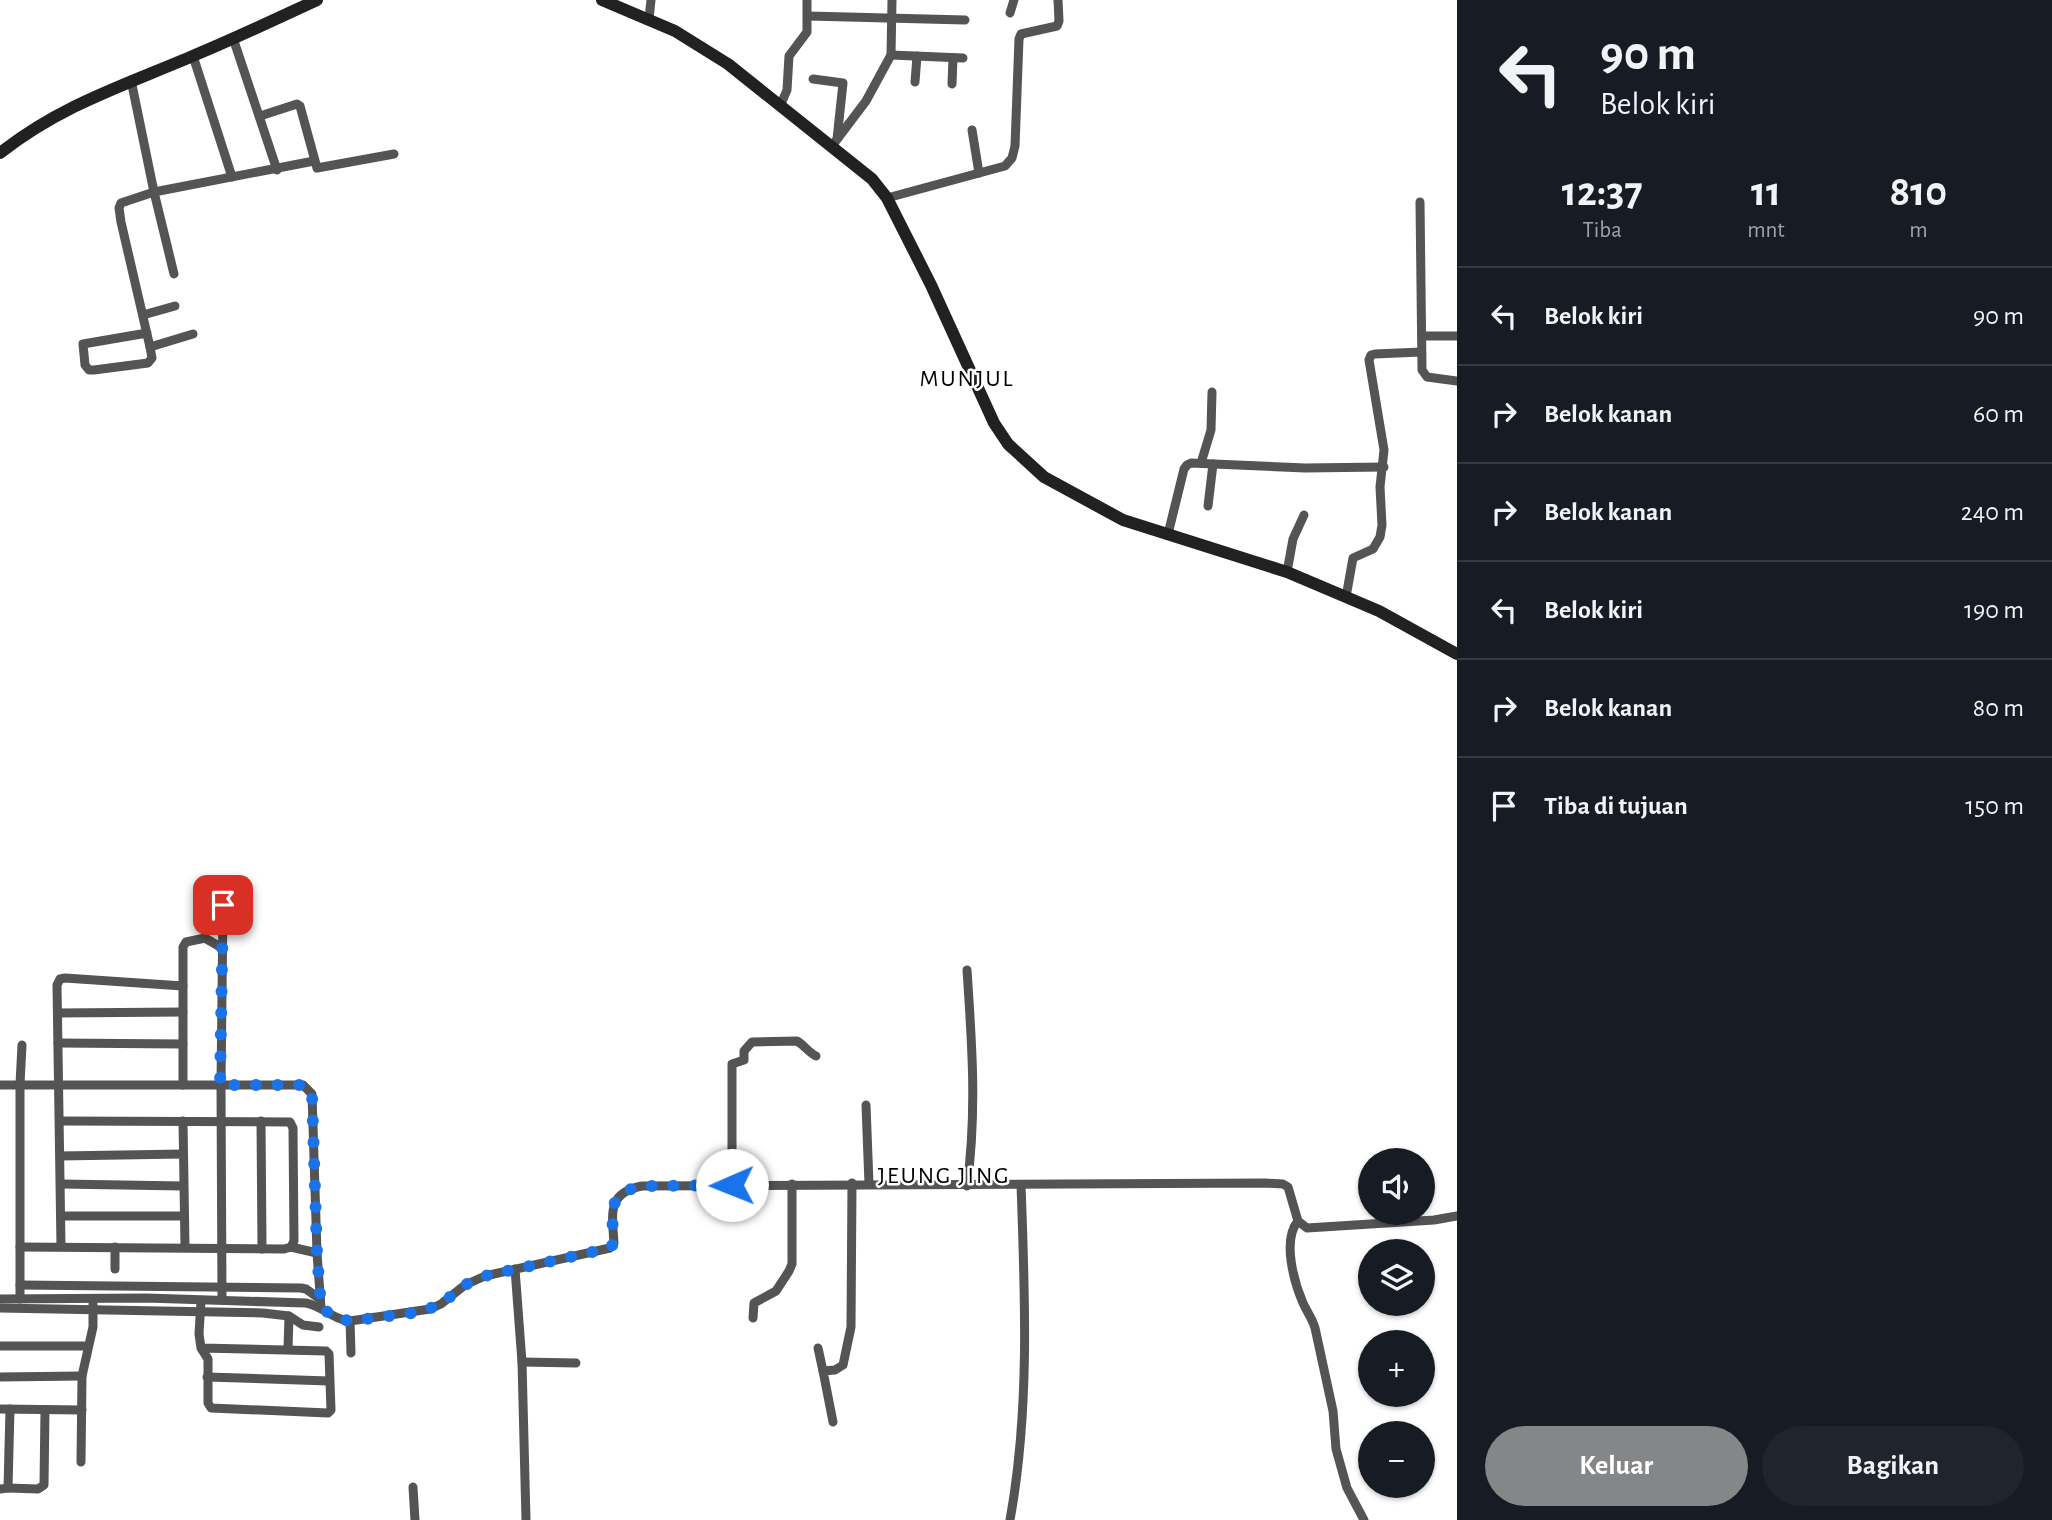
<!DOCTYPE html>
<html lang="id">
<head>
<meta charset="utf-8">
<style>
	body { margin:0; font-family:"Alegreya Sans",sans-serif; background:#20242c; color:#f1f3f6; height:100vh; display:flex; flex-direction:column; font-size:26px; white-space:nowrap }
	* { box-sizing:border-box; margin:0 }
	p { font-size:23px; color:#9ea1a6 }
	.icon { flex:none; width:38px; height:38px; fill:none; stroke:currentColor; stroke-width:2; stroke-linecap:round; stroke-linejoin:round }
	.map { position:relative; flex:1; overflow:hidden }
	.drawer { display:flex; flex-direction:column; background:#171b24; width:595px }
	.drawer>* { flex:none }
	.guide { background:#171b24; color:#f1f3f6; overflow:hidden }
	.controls { position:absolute; left:1358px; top:1148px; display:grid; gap:14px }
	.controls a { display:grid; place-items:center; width:77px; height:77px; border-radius:50%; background:#171b24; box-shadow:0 2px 5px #0004; font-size:35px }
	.pin { position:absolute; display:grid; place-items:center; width:60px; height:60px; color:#fff; margin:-30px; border-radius:14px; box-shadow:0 4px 10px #0006 }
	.me { position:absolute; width:77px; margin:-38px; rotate:269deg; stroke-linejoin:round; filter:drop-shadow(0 0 5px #0008) }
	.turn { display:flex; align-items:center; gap:24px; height:147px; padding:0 28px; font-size:32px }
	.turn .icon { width:91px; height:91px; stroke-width:2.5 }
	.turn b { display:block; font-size:49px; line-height:60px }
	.eta { display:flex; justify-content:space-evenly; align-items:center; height:119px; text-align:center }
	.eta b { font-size:42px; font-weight:600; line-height:49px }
	.cta { display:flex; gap:14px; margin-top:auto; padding:14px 28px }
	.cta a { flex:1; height:80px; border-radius:42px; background:#858687; color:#fff; font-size:28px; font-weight:600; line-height:80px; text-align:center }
	.cta a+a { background:#20242c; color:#f1f3f6 }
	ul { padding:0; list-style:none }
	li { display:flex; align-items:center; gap:21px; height:98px; padding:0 28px; border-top:2px solid #363941 }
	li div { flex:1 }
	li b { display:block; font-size:26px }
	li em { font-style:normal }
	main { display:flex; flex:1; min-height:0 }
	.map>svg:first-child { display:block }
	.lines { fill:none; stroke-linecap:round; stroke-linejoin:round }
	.street { stroke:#545454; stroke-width:9 }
	.secondary { stroke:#212121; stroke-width:12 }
	.route { stroke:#1a73e8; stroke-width:12; stroke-dasharray:0 21.6 }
	.labels { text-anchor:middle; stroke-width:5; stroke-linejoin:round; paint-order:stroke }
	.quarter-label { font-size:24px; letter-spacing:2px; fill:#000; stroke:#fff }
</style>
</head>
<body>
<main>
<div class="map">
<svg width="1457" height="1520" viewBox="0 0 1457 1520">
	<rect width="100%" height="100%" fill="#fff"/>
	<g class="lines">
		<!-- street -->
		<g class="street">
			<polyline points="1010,13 1014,0"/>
			<polyline points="808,16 965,20"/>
			<polyline points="649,19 651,0"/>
			<polyline points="233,38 277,170"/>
			<polyline points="891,55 963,58"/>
			<polyline points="193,56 232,177"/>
			<polyline points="813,79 843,83 837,139"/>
			<polyline points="131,80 154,192 174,274"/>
			<polyline points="915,82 917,56"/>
			<polyline points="952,84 953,58"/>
			<polyline points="781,104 787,90 789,56 807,32 807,0"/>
			<polyline points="260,116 297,104 300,106 317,168 394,154"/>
			<polyline points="972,130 979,173"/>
			<polyline points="832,146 866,101 891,55 892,0"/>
			<polyline points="887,198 1005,166 1012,158 1015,146 1019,39 1021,34 1057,26 1059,21 1058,0"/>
			<polyline points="1420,202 1422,370 1427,377 1457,381"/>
			<polyline points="143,315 175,306"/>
			<polyline points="147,333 83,344 85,365 89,370 94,370 148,363 152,358 150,347 121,222 119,208 121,203 154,192 314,161"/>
			<polyline points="1422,336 1457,336"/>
			<polyline points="150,347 193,334"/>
			<polyline points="1201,463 1211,430 1212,392"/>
			<polyline points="1208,506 1213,464"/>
			<polyline points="1168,534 1184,469 1187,465 1191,463 1305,468 1384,467"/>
			<polyline points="1287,572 1293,539 1304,515"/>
			<polyline points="1346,597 1353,558 1373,549 1380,537 1382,525 1380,487 1384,450 1369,360 1371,355 1375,354 1421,352"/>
			<polyline points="58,1013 183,1012"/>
			<polyline points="58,1043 183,1044"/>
			<polyline points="0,1085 303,1085 312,1094 317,1253 321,1307"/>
			<polyline points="183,1085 183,947 186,942 205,938 222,948"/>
			<polyline points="866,1105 869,1184"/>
			<polyline points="183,1121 185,1247"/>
			<polyline points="261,1121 262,1249"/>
			<polyline points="60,1156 183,1154"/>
			<polyline points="61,1184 183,1186"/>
			<path d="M 732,1185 L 732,1064 L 744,1060 L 744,1051 L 752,1042 L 797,1041 C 804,1045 808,1052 816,1056"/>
			<path d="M 967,1186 C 977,1112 972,1044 967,970"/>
			<polyline points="62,1216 184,1216"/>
			<path d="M 1298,1221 C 1282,1240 1294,1282 1303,1303 C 1307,1312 1312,1318 1315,1328 L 1333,1411 L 1336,1449 L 1347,1488 L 1364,1520"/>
			<polyline points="61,1246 57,985 60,979 65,978 183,986"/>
			<polyline points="20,1247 284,1249 291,1247 294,1241 293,1128 290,1122 60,1121"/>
			<polyline points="115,1247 115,1269"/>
			<polyline points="291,1247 317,1253"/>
			<polyline points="515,1269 522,1362 526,1520"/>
			<polyline points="20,1285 301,1288 306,1289 320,1299"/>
			<path d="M 0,1299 L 146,1298 L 306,1303 C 323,1306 333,1320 350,1321 L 430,1309 L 441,1304 L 465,1285 L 485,1276 L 610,1248 L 614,1243 C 612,1213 607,1193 642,1186 L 1265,1183 L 1283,1184 L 1288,1187 L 1298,1221 L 1307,1228 L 1434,1220 L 1457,1216"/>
			<polyline points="20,1299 20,1084 22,1045"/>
			<polyline points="222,1300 221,1085 223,905"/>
			<polyline points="201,1301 199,1334 201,1348 208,1359 208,1403 211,1408 328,1413 331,1410 329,1354 326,1351 201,1348"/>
			<polyline points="0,1308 263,1313 289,1316 303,1325 319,1327"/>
			<polyline points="753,1318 754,1303 776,1291 789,1271 792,1264 792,1184"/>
			<polyline points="350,1321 351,1353"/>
			<polyline points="0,1346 88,1346"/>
			<polyline points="818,1348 823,1371"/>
			<polyline points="288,1349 289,1316"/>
			<polyline points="522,1362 576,1363"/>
			<polyline points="0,1377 82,1376"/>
			<polyline points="207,1377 329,1381"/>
			<polyline points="0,1409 82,1410"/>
			<polyline points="833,1422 823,1371 835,1370 843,1365 851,1327 852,1183"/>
			<polyline points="81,1462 82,1376 93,1327 93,1304"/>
			<polyline points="413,1487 415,1520"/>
			<polyline points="8,1488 38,1489 44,1485 45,1410"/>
			<polyline points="0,1489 8,1488 10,1409"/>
			<path d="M 1010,1520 C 1030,1410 1025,1295 1021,1185"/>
		</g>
		<!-- secondary -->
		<g class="secondary">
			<polyline points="602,0 675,31 728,64 872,179 887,198 931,285 994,423 1008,444 1044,477 1123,520 1287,572 1379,611 1457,654"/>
			<path d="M 0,153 C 63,104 123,86 195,55 C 236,38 276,19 317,0"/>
		</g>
	</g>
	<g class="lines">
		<!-- route -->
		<path class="route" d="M 223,905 L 220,1085 L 303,1085 L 312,1094 L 317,1253 L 321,1307 L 335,1318 L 350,1321 L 420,1312 L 441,1304 L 465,1285 L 485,1276 L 610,1248 L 614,1243 C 612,1212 606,1194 642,1186 L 732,1185"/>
	</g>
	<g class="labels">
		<!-- quarter labels -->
		<g class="quarter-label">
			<text x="967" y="386">MUNJUL</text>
			<text x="944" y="1183">JEUNG JING</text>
		</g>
	</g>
</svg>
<div class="controls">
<a><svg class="icon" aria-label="sound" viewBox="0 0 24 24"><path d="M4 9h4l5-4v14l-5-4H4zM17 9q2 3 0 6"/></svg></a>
<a><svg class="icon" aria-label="layers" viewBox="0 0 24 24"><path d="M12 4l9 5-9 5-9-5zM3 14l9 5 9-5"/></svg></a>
<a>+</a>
<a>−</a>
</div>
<div class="pin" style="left:223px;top:905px;background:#d93025"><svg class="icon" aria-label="arrive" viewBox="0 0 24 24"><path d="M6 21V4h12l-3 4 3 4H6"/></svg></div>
<svg class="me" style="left:732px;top:1185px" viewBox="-20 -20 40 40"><circle r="19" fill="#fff"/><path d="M0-13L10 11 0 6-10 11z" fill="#1a73e8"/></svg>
</div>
<section class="drawer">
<div class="guide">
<div class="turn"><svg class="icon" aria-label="left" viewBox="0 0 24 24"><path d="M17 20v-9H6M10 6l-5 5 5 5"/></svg><div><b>90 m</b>Belok kiri</div></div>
</div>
<div class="eta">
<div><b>12:37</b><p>Tiba</p></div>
<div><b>11</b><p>mnt</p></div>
<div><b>810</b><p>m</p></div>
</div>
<ul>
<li><svg class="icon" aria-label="left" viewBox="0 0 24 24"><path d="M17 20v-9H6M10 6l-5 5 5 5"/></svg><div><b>Belok kiri</b></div><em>90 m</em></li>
<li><svg class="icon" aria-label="right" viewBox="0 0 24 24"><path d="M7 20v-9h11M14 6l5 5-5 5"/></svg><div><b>Belok kanan</b></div><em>60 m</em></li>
<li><svg class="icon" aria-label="right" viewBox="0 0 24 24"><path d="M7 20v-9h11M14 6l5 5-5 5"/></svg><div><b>Belok kanan</b></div><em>240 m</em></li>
<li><svg class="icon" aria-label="left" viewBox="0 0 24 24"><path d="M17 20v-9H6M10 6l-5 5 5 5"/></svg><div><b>Belok kiri</b></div><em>190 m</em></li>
<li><svg class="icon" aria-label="right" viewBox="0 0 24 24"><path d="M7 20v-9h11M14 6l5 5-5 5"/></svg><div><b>Belok kanan</b></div><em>80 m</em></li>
<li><svg class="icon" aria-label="arrive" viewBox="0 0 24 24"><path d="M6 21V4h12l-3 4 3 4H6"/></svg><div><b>Tiba di tujuan</b></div><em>150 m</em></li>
</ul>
<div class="cta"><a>Keluar</a><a>Bagikan</a></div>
</section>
</main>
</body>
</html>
